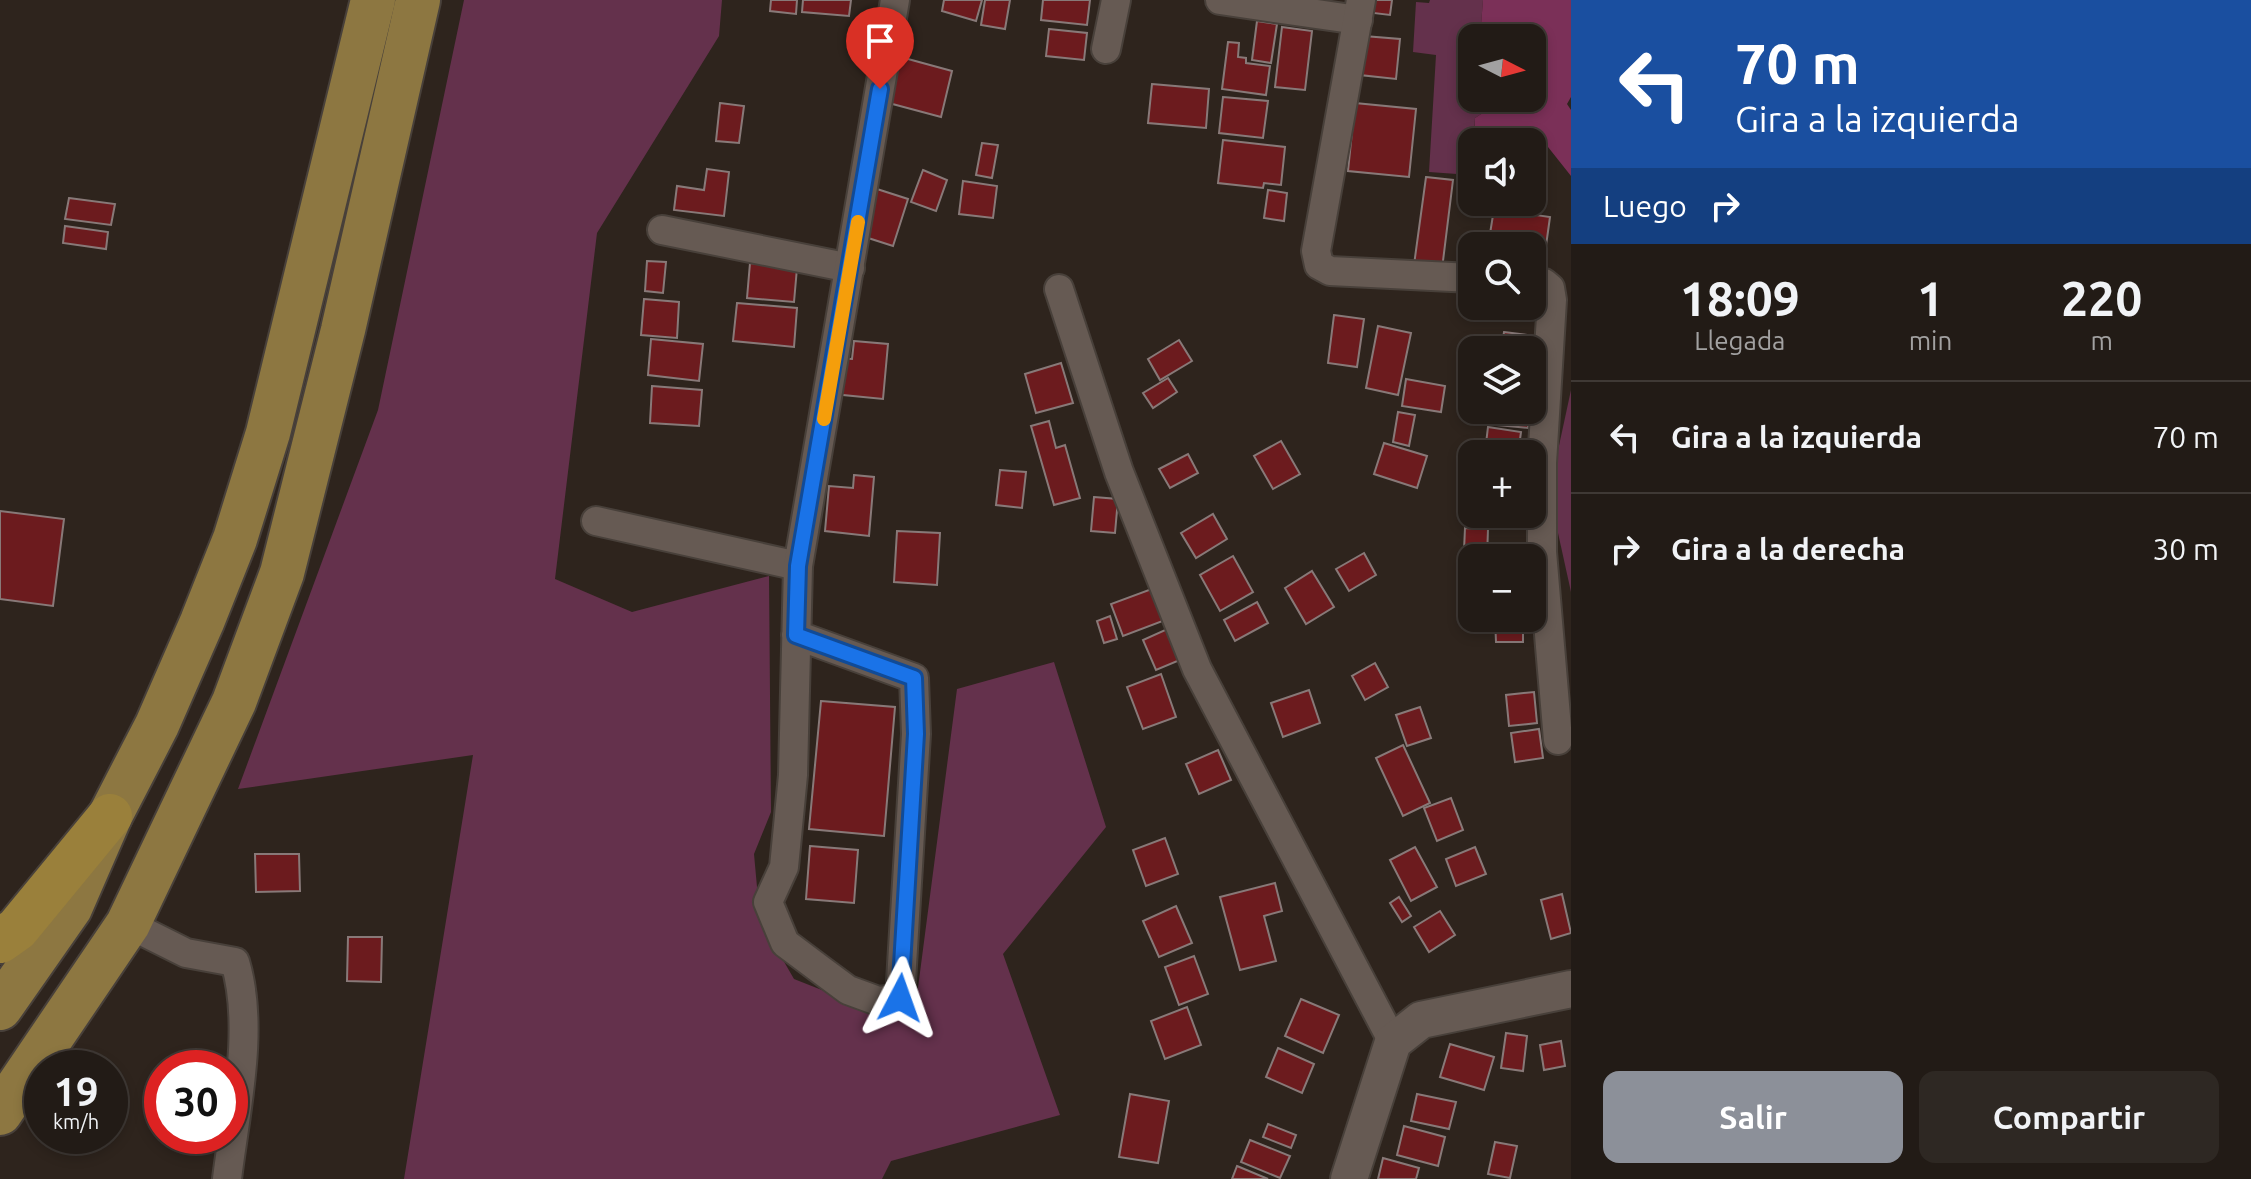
<!DOCTYPE html>
<html lang="es">
<head>
<meta charset="utf-8">
<style>
	body { margin:0; font-family:Ubuntu,sans-serif; background:#2e2823; color:#f1f3f6; height:100vh; display:flex; flex-direction:column; font-size:30px; white-space:nowrap }
	* { box-sizing:border-box; margin:0 }
	p { font-size:26px; color:#a2a1a1 }
	.icon { flex:none; width:44px; height:44px; fill:none; stroke:currentColor; stroke-width:2; stroke-linecap:round; stroke-linejoin:round }
	.map { position:relative; flex:1; overflow:hidden }
	.sheet { display:flex; flex-direction:column; background:#221b16; width:680px }
	.sheet>* { flex:none }
	.hud { background:#1a4fa0; color:#fff; overflow:hidden }
	.needle { width:52px; rotate:96deg }
	.fabs { position:absolute; left:1458px; top:24px; display:grid; gap:16px }
	.fabs a { display:grid; place-items:center; width:88px; height:88px; border-radius:16px; background:#221b16; box-shadow:0 4px 12px #0003,0 0 0 2px #3f3935; font-size:40px }
	.speed { position:absolute; left:24px; top:1050px; display:flex; gap:16px; font-size:40px; font-weight:700; text-align:center }
	.speed>* { display:grid; place-content:center; width:104px; height:104px; border-radius:50%; background:#221b16; box-shadow:0 4px 12px #0003,0 0 0 2px #3f3935; line-height:1 }
	.speed small { font-size:20px; font-weight:400 }
	.speed .limit { border:12px solid #d22; background:#fff; color:#111 }
	.pin { position:absolute; display:grid; place-items:center; width:68px; height:68px; color:#fff; margin:-82px -34px; border-radius:50% 50% 50% 0; rotate:-45deg; box-shadow:0 0 8px #0007 }
	.pin .icon { rotate:45deg }
	.me { position:absolute; width:88px; margin:-44px; rotate:4deg; stroke-linejoin:round; filter:drop-shadow(0 0 6px #0008) }
	.turn { display:flex; align-items:center; gap:28px; height:168px; padding:0 32px; font-size:36px }
	.turn .icon { width:104px; height:104px; stroke-width:2.5 }
	.turn b { display:block; font-size:56px; line-height:68px }
	.then { display:flex; align-items:center; height:76px; padding:0 32px; background:#0003; gap:16px; font-size:30px }
	.eta { display:flex; justify-content:space-evenly; align-items:center; height:136px; text-align:center }
	.eta b { font-size:48px; font-weight:700; line-height:56px }
	.action { display:flex; gap:16px; margin-top:auto; padding:16px 32px }
	.action a { flex:1; height:92px; border-radius:16px; background:#8c9099; color:#fff; font-size:32px; font-weight:700; line-height:92px; text-align:center }
	.action a+a { background:#2e2823; color:#f1f3f6 }
	ul { padding:0; list-style:none }
	li { display:flex; align-items:center; gap:24px; height:112px; padding:0 32px; border-top:2px solid #3f3935 }
	li div { flex:1 }
	li b { display:block; font-size:30px }
	li em { font-style:normal }
	main { display:flex; flex:1; min-height:0 }
	.map>svg:first-child { display:block }
	.green { fill:#64314c }
	.forest { fill:#7b3058 }
	.building { fill:#6c1b1e; stroke:#887978; stroke-width:2 }
	.lines { fill:none; stroke-linecap:round; stroke-linejoin:round }
	.minor-casing { stroke:#48403a; stroke-width:32 }
	.tertiary-casing { stroke:#48403a; stroke-width:40 }
	.primary-casing { stroke:#48403a; stroke-width:48 }
	.trunk-casing { stroke:#48403a; stroke-width:48 }
	.minor { stroke:#665a53; stroke-width:28 }
	.tertiary { stroke:#665a53; stroke-width:36 }
	.primary { stroke:#8d7741; stroke-width:44 }
	.trunk { stroke:#9a803b; stroke-width:44 }
	.route-casing { stroke:#114b97; stroke-width:20 }
	.route { stroke:#1a73e8; stroke-width:14 }
	.slow { stroke:#f59e0b; stroke-width:14 }
</style>
</head>
<body>
<main>
<div class="map">
<svg width="1571" height="1179" viewBox="0 0 1571 1179">
	<rect width="100%" height="100%" fill="#2e241d"/>
	<!-- green -->
	<g class="green">
		<polygon points="464,0 722,0 719,36 597,233 555,579 632,612 769,576 771,812 754,854 760,920 794,979 913,1026 957,689 1054,662 1106,827 1003,954 1060,1115 891,1161 882,1179 404,1179 473,755 238,789 378,410"/>
		<polygon points="1430,0 1483,0 1480,38 1472,38 1472,98 1506,98 1475,118 1471,175 1429,172 1436,55 1413,52 1416,2 1429,3"/>
		<polygon points="1571,390 1571,592 1549,492"/>
	</g>
	<!-- forest -->
	<polygon class="forest" points="1483,0 1571,0 1571,97 1567,104 1571,110 1571,176 1548,147 1532,166 1532,142 1474,142 1475,118 1506,98 1532,98 1532,38 1480,38"/>
	<!-- building -->
	<g class="building">
		<polygon points="771,0 797,0 796,14 770,11"/>
		<polygon points="803,0 851,0 849,16 802,12"/>
		<polygon points="944,0 982,0 976,21 942,11"/>
		<polygon points="985,0 1010,0 1005,29 981,25"/>
		<polygon points="1043,0 1090,0 1087,25 1041,20"/>
		<polygon points="1367,0 1392,0 1390,15 1365,12"/>
		<polygon points="1257,21 1277,24 1271,63 1252,60"/>
		<polygon points="1282,27 1312,31 1305,90 1275,87"/>
		<polygon points="1049,29 1087,33 1084,60 1046,56"/>
		<polygon points="1364,36 1400,39 1396,79 1360,75"/>
		<polygon points="1228,42 1239,43 1238,57 1246,58 1246,63 1270,66 1266,95 1222,89"/>
		<polygon points="897,56 952,71 941,117 885,102"/>
		<polygon points="1152,84 1209,89 1206,128 1148,123"/>
		<polygon points="1223,97 1268,101 1263,138 1219,133"/>
		<polygon points="720,103 744,106 739,143 716,141"/>
		<polygon points="1355,103 1416,109 1409,177 1348,171"/>
		<polygon points="1223,140 1285,147 1281,185 1264,183 1263,188 1218,183"/>
		<polygon points="982,143 998,145 992,178 976,175"/>
		<polygon points="707,169 729,172 724,216 674,210 677,186 704,190"/>
		<polygon points="923,170 947,180 936,211 911,202"/>
		<polygon points="1426,177 1453,180 1442,269 1414,265"/>
		<polygon points="963,181 997,186 993,218 959,214"/>
		<polygon points="877,189 908,199 893,246 862,236"/>
		<polygon points="1268,190 1287,193 1284,221 1264,218"/>
		<polygon points="69,198 115,204 111,225 65,219"/>
		<polygon points="1494,209 1550,217 1544,260 1532,258 1532,246 1488,246"/>
		<polygon points="65,226 108,232 106,249 63,243"/>
		<polygon points="647,261 666,262 663,293 645,291"/>
		<polygon points="750,263 797,268 794,302 747,298"/>
		<polygon points="644,299 679,302 677,338 641,335"/>
		<polygon points="737,303 797,308 794,347 733,341"/>
		<polygon points="1334,315 1364,319 1357,367 1328,363"/>
		<polygon points="1378,326 1411,333 1398,395 1366,388"/>
		<polygon points="1504,332 1535,336 1532,357 1532,350 1501,350"/>
		<polygon points="651,339 703,344 699,381 648,375"/>
		<polygon points="1179,340 1192,361 1160,380 1148,359"/>
		<polygon points="854,341 888,344 883,399 833,394 837,358 852,359"/>
		<polygon points="1061,363 1073,403 1036,413 1025,374"/>
		<polygon points="1168,378 1177,392 1153,408 1143,393"/>
		<polygon points="1406,379 1445,386 1441,412 1402,406"/>
		<polygon points="652,386 702,390 699,426 650,423"/>
		<polygon points="1489,410 1531,410 1528,428 1487,424"/>
		<polygon points="1398,412 1415,415 1409,446 1393,442"/>
		<polygon points="1049,421 1056,448 1065,445 1080,498 1054,505 1031,426"/>
		<polygon points="1488,427 1521,432 1518,454 1485,452"/>
		<polygon points="1281,441 1300,474 1273,489 1254,456"/>
		<polygon points="1384,443 1427,456 1417,488 1374,474"/>
		<polygon points="1188,454 1198,473 1170,488 1159,469"/>
		<polygon points="1000,470 1026,472 1022,508 996,505"/>
		<polygon points="854,475 874,477 869,536 825,531 829,486 853,488"/>
		<polygon points="1094,497 1118,499 1115,533 1091,531"/>
		<polygon points="0,511 64,519 53,606 0,599"/>
		<polygon points="1213,514 1227,539 1196,558 1181,533"/>
		<polygon points="1465,528 1488,529 1487,558 1472,558 1472,573 1463,573"/>
		<polygon points="897,531 940,533 937,585 894,582"/>
		<polygon points="1364,553 1376,575 1349,591 1336,569"/>
		<polygon points="1233,556 1253,592 1220,611 1200,575"/>
		<polygon points="1312,571 1334,607 1306,624 1285,588"/>
		<polygon points="1157,587 1168,619 1123,636 1111,604"/>
		<polygon points="1257,602 1268,623 1235,641 1224,620"/>
		<polygon points="1110,616 1117,639 1104,643 1097,621"/>
		<polygon points="1495,618 1523,618 1523,642 1496,642"/>
		<polygon points="1174,626 1187,657 1156,670 1143,640"/>
		<polygon points="1375,663 1388,687 1365,700 1352,676"/>
		<polygon points="1161,674 1176,717 1143,729 1127,687"/>
		<polygon points="1309,690 1320,723 1283,737 1271,703"/>
		<polygon points="1534,692 1537,723 1509,726 1506,695"/>
		<polygon points="821,701 895,707 884,836 809,829"/>
		<polygon points="1420,707 1431,738 1407,746 1396,715"/>
		<polygon points="1539,729 1543,758 1515,762 1511,733"/>
		<polygon points="1403,745 1430,803 1403,816 1376,758"/>
		<polygon points="1218,750 1231,780 1199,794 1186,764"/>
		<polygon points="1451,798 1463,830 1437,841 1424,808"/>
		<polygon points="1165,838 1178,874 1146,886 1133,850"/>
		<polygon points="810,846 858,850 854,903 806,899"/>
		<polygon points="1415,847 1437,887 1411,901 1390,860"/>
		<polygon points="1475,847 1486,874 1456,886 1446,859"/>
		<polygon points="255,854 299,854 300,891 256,892"/>
		<polygon points="1275,883 1282,911 1264,916 1276,961 1240,970 1220,897"/>
		<polygon points="1562,894 1571,933 1551,939 1541,900"/>
		<polygon points="1399,897 1411,916 1402,922 1390,903"/>
		<polygon points="1176,906 1192,943 1159,957 1143,921"/>
		<polygon points="1440,911 1455,935 1429,952 1414,927"/>
		<polygon points="348,937 382,937 381,982 347,981"/>
		<polygon points="1194,956 1208,994 1179,1005 1165,967"/>
		<polygon points="1301,999 1339,1015 1323,1053 1285,1036"/>
		<polygon points="1187,1007 1201,1045 1165,1059 1151,1021"/>
		<polygon points="1506,1033 1527,1036 1523,1071 1501,1068"/>
		<polygon points="1561,1041 1565,1066 1544,1070 1540,1045"/>
		<polygon points="1450,1044 1494,1057 1484,1090 1440,1077"/>
		<polygon points="1278,1048 1314,1064 1302,1093 1266,1077"/>
		<polygon points="1130,1094 1169,1101 1158,1163 1119,1157"/>
		<polygon points="1417,1094 1456,1102 1449,1129 1411,1121"/>
		<polygon points="1268,1124 1296,1135 1291,1148 1263,1137"/>
		<polygon points="1404,1126 1445,1137 1438,1166 1397,1155"/>
		<polygon points="1250,1140 1290,1156 1280,1178 1241,1162"/>
		<polygon points="1495,1142 1517,1146 1510,1178 1488,1174"/>
		<polygon points="1383,1158 1419,1168 1416,1179 1378,1179"/>
		<polygon points="1237,1166 1268,1179 1232,1179"/>
	</g>
	<g class="lines">
		<defs>
			<g id="minor">
				<polyline points="1220,0 1358,20"/>
				<polyline points="1361,0 1316,251 1319,265 1330,271 1472,278"/>
				<polyline points="1106,49 1116,0"/>
				<polyline points="662,230 850,268"/>
				<polyline points="1532,282 1544,283 1550,288 1552,300 1542,463 1542,552 1558,740"/>
				<polyline points="1059,289 1119,472 1197,669 1393,1042"/>
				<polyline points="596,521 798,566"/>
				<polyline points="796,635 914,678 916,734 900,998 878,1001 848,990 821,970 785,943 768,902 784,867 793,775 798,566 895,0"/>
				<path d="M 128,924 L 186,953 L 235,962 C 255,1028 235,1112 227,1179"/>
			</g>
			<polyline id="tertiary" points="1349,1179 1393,1042 1421,1020 1571,989"/>
			<g id="primary">
				<polyline points="0,1008 70,908 110,816 157,725 202,622 235,539 268,433 373,0"/>
				<polyline points="0,1113 128,924 234,702 282,573 343,330 418,0"/>
			</g>
			<polyline id="trunk" points="0,941 17,929 110,816"/>
		</defs>
		<!-- minor casing -->
		<use href="#minor" class="minor-casing"/>
		<!-- tertiary casing -->
		<use href="#tertiary" class="tertiary-casing"/>
		<!-- primary casing -->
		<use href="#primary" class="primary-casing"/>
		<!-- trunk casing -->
		<use href="#trunk" class="trunk-casing"/>
		<!-- minor -->
		<use href="#minor" class="minor"/>
		<!-- tertiary -->
		<use href="#tertiary" class="tertiary"/>
		<!-- primary -->
		<use href="#primary" class="primary"/>
		<!-- trunk -->
		<use href="#trunk" class="trunk"/>
	</g>
	<g class="lines">
		<defs>
			<polyline id="route" points="880,89 798,566 796,635 914,678 916,734 900,998"/>
		</defs>
		<!-- route casing -->
		<use href="#route" class="route-casing"/>
		<!-- route -->
		<use href="#route" class="route"/>
		<!-- slow -->
		<polyline class="slow" points="824,419 858,222"/>
	</g>
</svg>
<div class="fabs">
<a><svg class="needle" viewBox="-14 -14 28 28"><path d="M0-13l5 13h-10z" fill="#e53935"/><path d="M0 13l5-13h-10z" fill="#a2a1a1"/></svg></a>
<a><svg class="icon" aria-label="sound" viewBox="0 0 24 24"><path d="M4 9h4l5-4v14l-5-4H4zM17 9q2 3 0 6"/></svg></a>
<a><svg class="icon" aria-label="search" viewBox="0 0 24 24"><circle cx="10" cy="10" r="6"/><path d="M15 15l6 6"/></svg></a>
<a><svg class="icon" aria-label="layers" viewBox="0 0 24 24"><path d="M12 4l9 5-9 5-9-5zM3 14l9 5 9-5"/></svg></a>
<a>+</a>
<a>−</a>
</div>
<div class="speed"><div>19<small>km/h</small></div><div class="limit">30</div></div>
<div class="pin" style="left:880px;top:89px;background:#d93025"><svg class="icon" aria-label="arrive" viewBox="0 0 24 24"><path d="M6 21V4h12l-3 4 3 4H6"/></svg></div>
<svg class="me" style="left:900px;top:998px" viewBox="-20 -20 40 40"><path d="M0-17L14 15 0 8-14 15z" fill="#1a73e8" stroke="#fff" stroke-width="4"/></svg>
</div>
<section class="sheet">
<div class="hud">
<div class="turn"><svg class="icon" aria-label="left" viewBox="0 0 24 24"><path d="M17 20v-9H6M10 6l-5 5 5 5"/></svg><div><b>70 m</b>Gira a la izquierda</div></div>
<div class="then">Luego<svg class="icon" aria-label="right" viewBox="0 0 24 24"><path d="M7 20v-9h11M14 6l5 5-5 5"/></svg></div>
</div>
<div class="eta">
<div><b>18:09</b><p>Llegada</p></div>
<div><b>1</b><p>min</p></div>
<div><b>220</b><p>m</p></div>
</div>
<ul>
<li><svg class="icon" aria-label="left" viewBox="0 0 24 24"><path d="M17 20v-9H6M10 6l-5 5 5 5"/></svg><div><b>Gira a la izquierda</b></div><em>70 m</em></li>
<li><svg class="icon" aria-label="right" viewBox="0 0 24 24"><path d="M7 20v-9h11M14 6l5 5-5 5"/></svg><div><b>Gira a la derecha</b></div><em>30 m</em></li>
</ul>
<div class="action"><a>Salir</a><a>Compartir</a></div>
</section>
</main>
</body>
</html>
